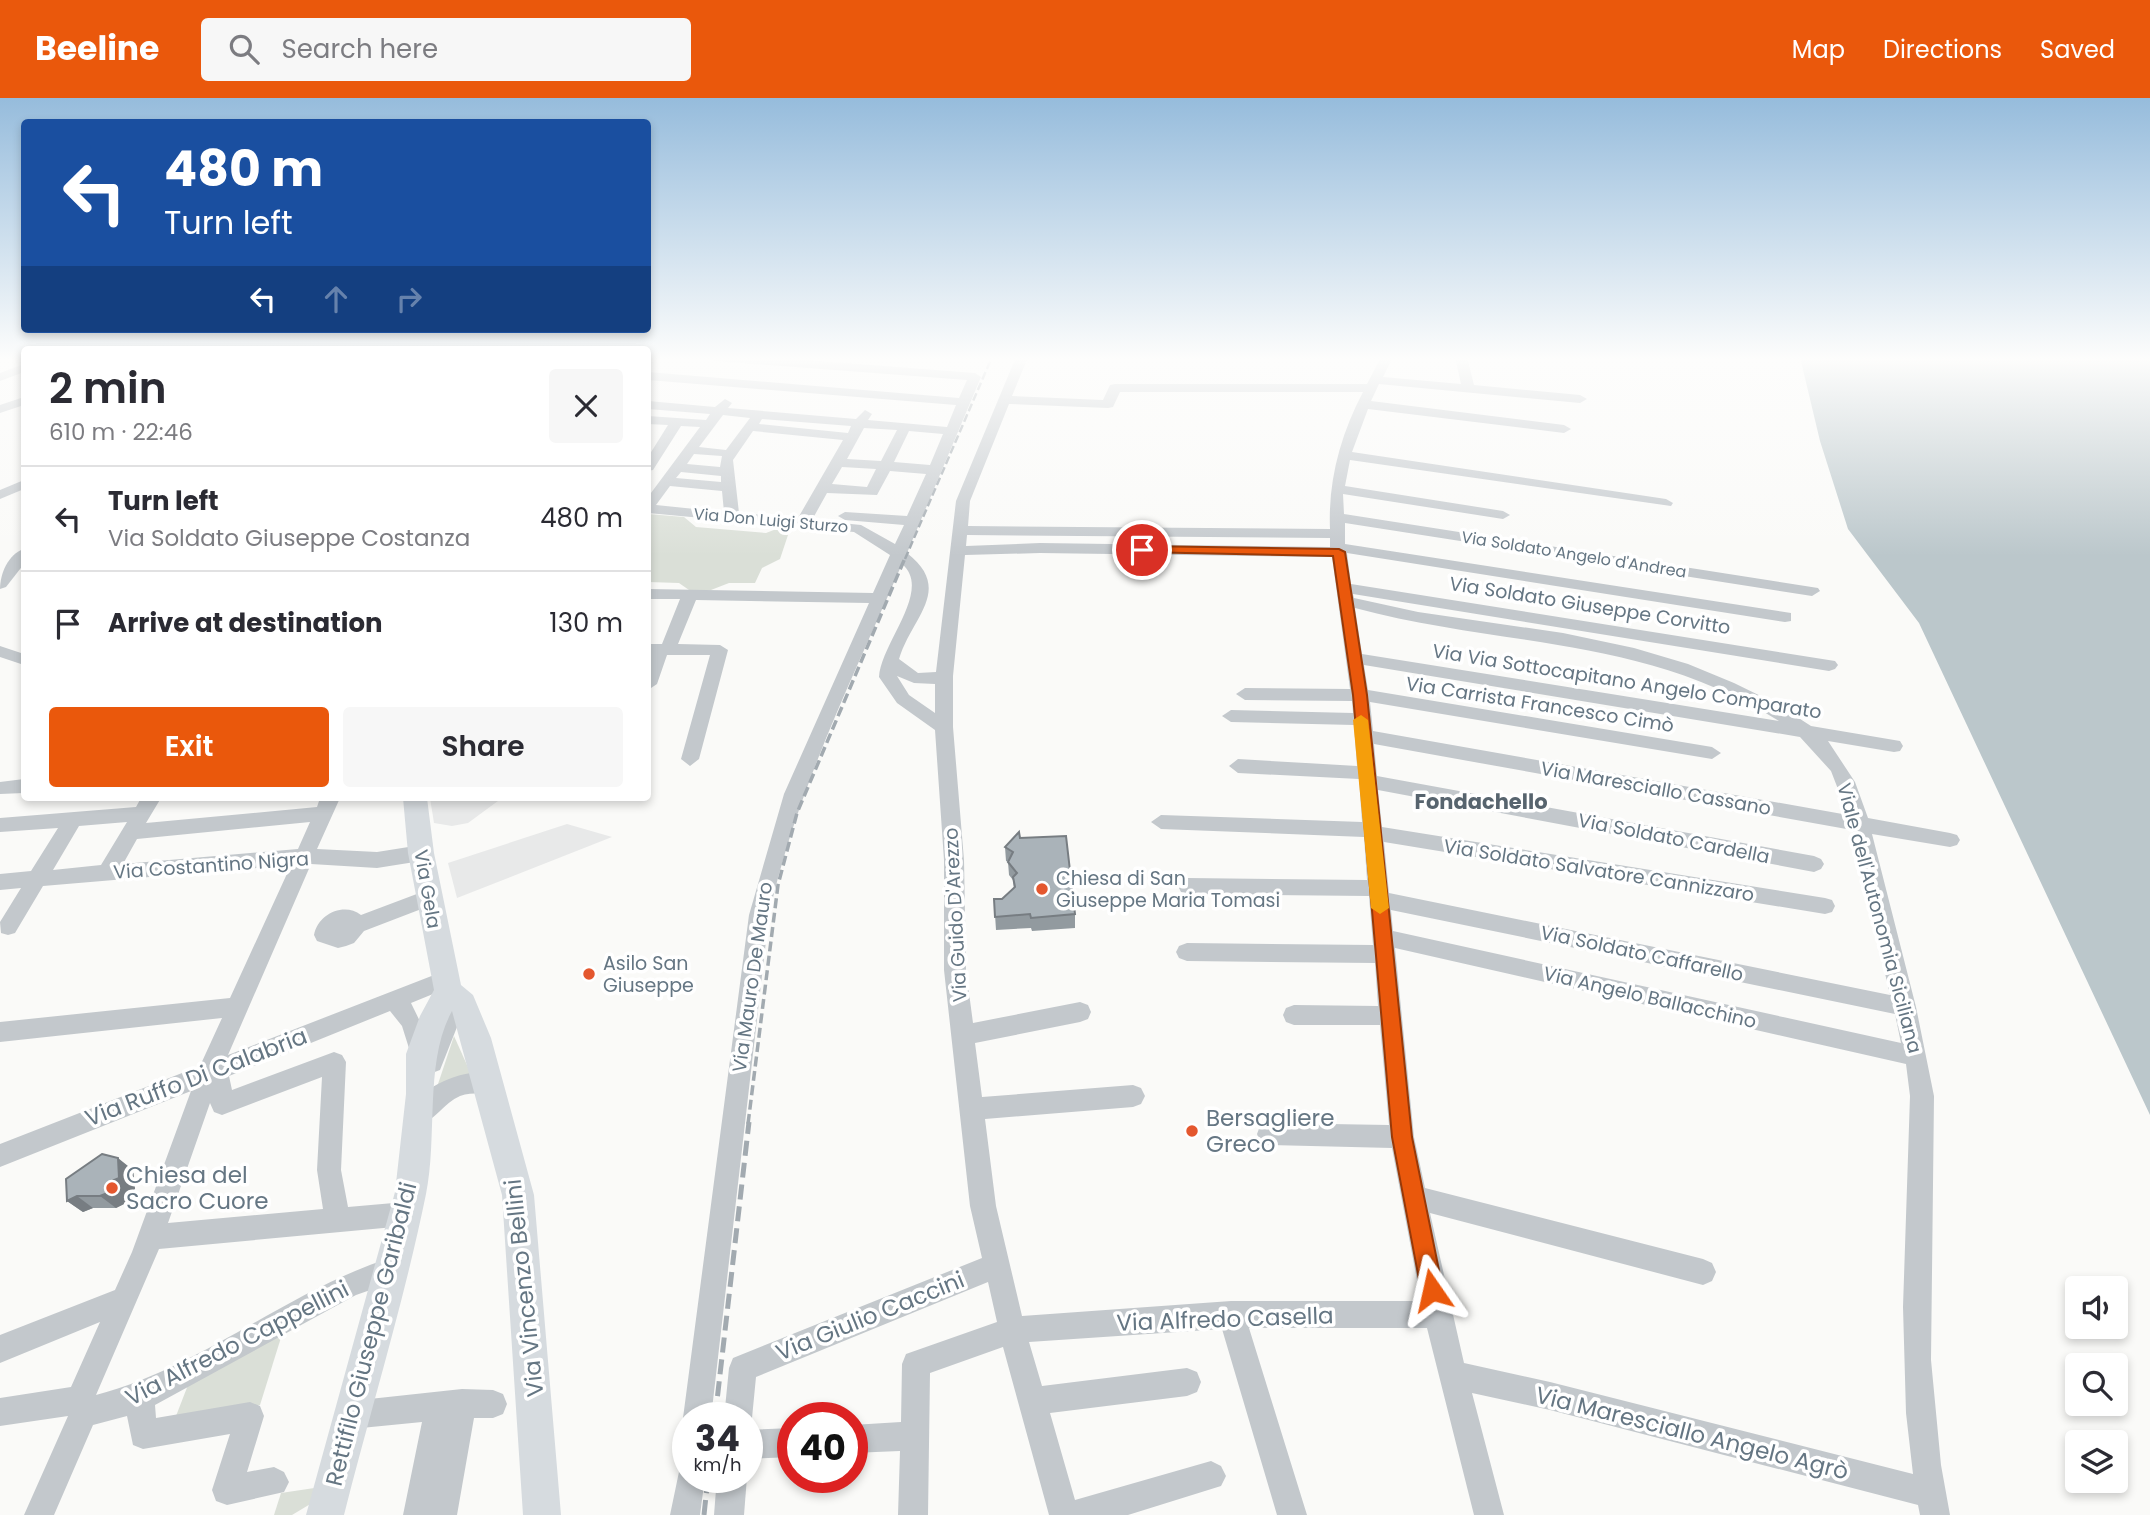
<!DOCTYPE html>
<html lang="en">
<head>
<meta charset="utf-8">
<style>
	body { margin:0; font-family:Poppins,sans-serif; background:#f7f7f7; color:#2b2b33; height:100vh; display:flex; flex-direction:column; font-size:26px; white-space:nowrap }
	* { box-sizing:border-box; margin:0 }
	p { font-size:23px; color:#7c7c81 }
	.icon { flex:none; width:38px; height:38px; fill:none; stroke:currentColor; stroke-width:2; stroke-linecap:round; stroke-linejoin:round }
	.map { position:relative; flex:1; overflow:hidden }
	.drawer { position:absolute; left:21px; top:248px; width:630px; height:455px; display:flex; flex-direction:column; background:#fff; border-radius:7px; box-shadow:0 4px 10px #0003 }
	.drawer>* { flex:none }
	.banner { position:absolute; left:21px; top:21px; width:630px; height:214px; border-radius:7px; box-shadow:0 4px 10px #0003; background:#1a4fa0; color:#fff; overflow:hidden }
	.buttons { position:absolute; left:2065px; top:1178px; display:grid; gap:14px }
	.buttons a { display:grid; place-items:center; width:63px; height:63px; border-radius:7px; background:#fff; box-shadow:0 4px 10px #0003; font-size:35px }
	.speed { position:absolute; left:672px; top:1304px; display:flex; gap:14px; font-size:35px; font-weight:700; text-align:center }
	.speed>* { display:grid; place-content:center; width:91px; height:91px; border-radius:50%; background:#fff; box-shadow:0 4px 10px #0003; line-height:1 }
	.speed small { font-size:18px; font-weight:400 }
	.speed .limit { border:10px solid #d22; background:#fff; color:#111 }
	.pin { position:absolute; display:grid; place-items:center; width:60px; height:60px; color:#fff; margin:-30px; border:4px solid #fff; border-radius:50%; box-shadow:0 2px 7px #0007 }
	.me { position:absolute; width:77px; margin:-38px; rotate:349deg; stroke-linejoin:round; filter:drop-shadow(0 0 5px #0008) }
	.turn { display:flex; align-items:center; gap:24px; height:147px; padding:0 28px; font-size:32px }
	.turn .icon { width:91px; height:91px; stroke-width:2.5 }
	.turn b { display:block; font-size:49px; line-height:60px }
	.lanes { display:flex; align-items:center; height:66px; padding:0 28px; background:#0003; justify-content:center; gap:35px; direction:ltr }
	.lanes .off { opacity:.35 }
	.round { display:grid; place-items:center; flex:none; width:74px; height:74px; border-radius:7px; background:#f7f7f7 }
	.overview { display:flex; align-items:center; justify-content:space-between; height:119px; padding:0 28px }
	h1 { font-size:42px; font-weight:600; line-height:52px }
	.action { display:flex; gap:14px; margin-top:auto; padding:14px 28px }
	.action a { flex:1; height:80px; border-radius:7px; background:#ea580c; color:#fff; font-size:28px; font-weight:600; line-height:80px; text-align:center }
	.action a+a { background:#f7f7f7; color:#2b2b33 }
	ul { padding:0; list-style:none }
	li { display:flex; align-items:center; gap:21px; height:105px; padding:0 28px; border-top:2px solid #e1e1e2 }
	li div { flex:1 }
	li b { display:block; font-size:26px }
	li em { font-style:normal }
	header { display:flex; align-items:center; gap:42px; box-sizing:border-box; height:98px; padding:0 35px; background:#ea580c; color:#fff }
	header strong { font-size:33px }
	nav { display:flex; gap:38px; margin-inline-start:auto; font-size:24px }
	.search { width:490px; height:63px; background:#f7f7f7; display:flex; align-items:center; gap:18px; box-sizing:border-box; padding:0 24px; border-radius:7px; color:#7c7c81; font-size:26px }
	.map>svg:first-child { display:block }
	.built { fill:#e8e9e9 }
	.green { fill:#dadfd7 }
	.water { fill:#bbc7cb }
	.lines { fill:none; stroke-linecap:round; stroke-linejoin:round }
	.minor { fill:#c3c8cc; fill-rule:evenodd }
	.major { fill:#d6dbdf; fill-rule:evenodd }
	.rail-far2 { stroke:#a2aab0; stroke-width:2.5; stroke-dasharray:8 3.5; stroke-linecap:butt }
	.rail-far1 { stroke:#a2aab0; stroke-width:3.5; stroke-dasharray:10 4.5; stroke-linecap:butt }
	.rail { stroke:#a2aab0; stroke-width:5; stroke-dasharray:15 7; stroke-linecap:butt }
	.wall { fill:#929a9f }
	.shaded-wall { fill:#777d82 }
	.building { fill:#aab3b9; stroke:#777d82; stroke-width:2 }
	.route { fill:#ea580c; stroke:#983908; stroke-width:2 }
	.slow { fill:#f59e0b }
	.poi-dot { fill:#e4572e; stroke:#fff; stroke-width:2.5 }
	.labels { text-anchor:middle; stroke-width:7; stroke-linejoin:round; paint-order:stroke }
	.far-street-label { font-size:16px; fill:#657683; stroke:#fff }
	.street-label { font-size:19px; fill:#657683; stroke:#fff }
	.poi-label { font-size:19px; fill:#657683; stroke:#fff; text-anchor:start }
	.neighbourhood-label { font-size:21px; font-weight:bold; fill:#57646e; stroke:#fff }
	.near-street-label { font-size:23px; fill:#657683; stroke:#fff }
	.near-poi-label { font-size:23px; fill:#657683; stroke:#fff; text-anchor:start }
</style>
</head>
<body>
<header>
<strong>Beeline</strong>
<div class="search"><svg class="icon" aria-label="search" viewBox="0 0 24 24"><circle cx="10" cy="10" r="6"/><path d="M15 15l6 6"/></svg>Search here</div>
<nav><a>Map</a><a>Directions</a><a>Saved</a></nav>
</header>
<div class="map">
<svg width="2150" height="1417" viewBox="0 0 2150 1417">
	<rect width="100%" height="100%" fill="#fafaf8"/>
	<!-- built -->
	<g class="built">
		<polygon points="430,700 502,700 468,725 452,728 434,725"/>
		<polygon points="567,726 612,739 457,800 448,765"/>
	</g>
	<!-- green -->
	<g class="green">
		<polygon points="648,416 684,419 696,429 766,435 784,428 790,431 780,461 762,470 755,485 729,485 711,492 689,492 679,485 648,484"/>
		<polygon points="454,938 471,976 436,992"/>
		<polygon points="284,1230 260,1307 176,1318 193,1274"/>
		<polygon points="321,1389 317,1402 292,1417 274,1417 281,1395"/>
	</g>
	<!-- water -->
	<polygon class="water" points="1800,259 2150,259 2150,1017 1919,525 1848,431 1820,343"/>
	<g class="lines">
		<!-- minor -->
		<g class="minor">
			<path d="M 708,259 L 767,259 L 975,275 L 981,279 L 907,455 C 954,492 912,518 899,561 L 918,575 L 936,574 L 956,403 L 1016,259 L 1028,259 L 1012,298 L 1103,302 L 1110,287 L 1115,286 L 1367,286 L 1381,259 L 1393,259 L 1383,279 L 1461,286 L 1455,259 L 1467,259 L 1474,287 L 1580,297 L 1587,301 L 1580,305 L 1379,286 L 1371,303 L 1564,327 L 1571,331 L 1564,335 L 1368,311 L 1352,354 L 1666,401 L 1673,405 L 1671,408 L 1350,362 L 1345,388 L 1503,413 L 1510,417 L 1503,421 L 1343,396 L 1344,416 L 1818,490 L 1820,493 L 1812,498 L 1345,425 L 1345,446 L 1791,515 L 1791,523 L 1785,524 L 1347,455 L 1351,486 L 1835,563 L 1838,567 L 1835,571 L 1829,573 L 1353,496 L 1354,500 L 1418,514 L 1563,535 L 1634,550 L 1688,566 L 1734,585 L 1777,606 L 1811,628 L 1900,643 L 1903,648 L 1900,653 L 1894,654 L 1828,643 L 1855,684 L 1868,720 L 1950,735 L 1957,737 L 1960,742 L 1957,747 L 1950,749 L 1872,736 L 1916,909 L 1934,998 L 1931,1262 L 1941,1367 L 1950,1417 L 1920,1417 L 1918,1407 L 1550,1312 L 1472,1295 L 1504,1417 L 1474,1417 L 1427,1230 L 1249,1230 L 1307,1417 L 1277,1417 L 1222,1231 L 1029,1244 L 1042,1288 L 1187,1270 L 1197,1274 L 1201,1284 L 1197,1294 L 1187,1298 L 1050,1315 L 1075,1402 L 1211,1363 L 1221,1368 L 1226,1378 L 1221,1388 L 1128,1417 L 1049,1417 L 1003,1249 L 930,1275 L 928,1417 L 898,1417 L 900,1353 L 852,1355 L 852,1327 L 901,1324 L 902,1266 L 906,1256 L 997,1224 L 988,1184 L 756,1279 L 752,1320 L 748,1330 L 747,1320 L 724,1320 L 729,1270 L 733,1260 L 982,1160 L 970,1108 L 944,872 L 944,762 L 935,632 L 897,605 L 879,579 C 881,545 933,492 902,466 C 852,582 796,693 769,817 L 711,1320 L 688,1320 L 687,1330 L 683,1320 L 749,817 L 784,696 L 869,505 L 696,502 L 678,546 L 720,547 L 728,552 L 699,661 L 690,668 L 681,661 L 710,557 L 667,557 L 657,586 L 648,592 L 650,556 L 648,546 L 662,546 L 680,501 L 648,501 L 648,491 L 873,495 L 890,457 L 854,434 L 648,415 L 648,399 L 700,329 L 681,328 L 653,372 L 648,373 L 648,359 L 668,327 L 648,326 L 648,318 L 706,322 L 710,316 L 648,311 L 648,303 L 715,309 L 725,301 L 732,305 L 728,310 L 856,321 L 865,312 L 872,316 L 868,322 L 947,329 L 956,307 L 648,282 L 648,274 L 959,300 L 967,282 L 714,263 ZM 1120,294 L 1363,294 C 1340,338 1328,383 1330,431 L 968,428 L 970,403 L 1009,306 L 1108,310 L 1113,309 ZM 723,317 L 750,320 L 726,352 L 699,349 ZM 762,321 L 851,328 L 848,335 L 759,326 ZM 864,330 L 897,332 L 881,363 L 847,361 ZM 753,333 L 843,342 L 798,420 L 739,415 L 733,362 ZM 909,333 L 943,336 L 930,367 L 894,364 ZM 694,356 L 722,358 L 720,369 L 687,366 ZM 842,369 L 876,371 L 867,389 L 832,386 ZM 890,373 L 926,376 L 907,418 L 845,414 L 838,418 L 845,422 L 904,427 L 895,446 L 861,427 L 812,422 L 827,395 L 877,397 ZM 681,374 L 721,378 L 721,384 L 676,380 ZM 670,388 L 722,393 L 724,414 L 656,407 ZM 967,437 L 1330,440 L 1330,449 L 1040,445 L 966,448 ZM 1040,455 L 1332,459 L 1350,591 L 1245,590 L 1236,596 L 1245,602 L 1352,603 L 1353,615 L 1231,612 L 1222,618 L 1231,624 L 1354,627 L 1357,668 L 1238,661 L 1229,668 L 1238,675 L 1359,681 L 1362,724 L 1161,717 L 1151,724 L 1161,731 L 1364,739 L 1367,782 L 1188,780 L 1181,782 L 1178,788 L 1181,794 L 1188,796 L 1369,798 L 1373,847 L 1187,845 L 1179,848 L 1176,854 L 1179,860 L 1187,863 L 1375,865 L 1378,908 L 1294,907 L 1286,910 L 1283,917 L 1286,924 L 1294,927 L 1380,927 L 1389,1027 L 1269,1025 L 1260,1028 L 1257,1036 L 1260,1044 L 1269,1047 L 1392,1050 L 1421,1203 L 1231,1203 L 1022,1218 L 996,1108 L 985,1021 L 1133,1009 L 1141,1006 L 1145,998 L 1141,990 L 1133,987 L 982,999 L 975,945 L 1080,924 L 1088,921 L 1091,914 L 1088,907 L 1080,904 L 973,925 L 966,872 L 964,762 L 953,629 L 953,578 L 965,457 ZM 1355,510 C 1504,550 1641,537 1779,623 L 1362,556 ZM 1364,567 L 1800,639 L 1831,673 L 1848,717 L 1373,633 L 1370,604 L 1712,661 L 1721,655 L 1712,649 L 1368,592 ZM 897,578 L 914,585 L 935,586 L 935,615 L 909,597 ZM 1374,646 L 1852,732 L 1890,897 L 1389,795 L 1384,744 L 1825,816 L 1832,814 L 1835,808 L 1832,802 L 1825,800 L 1382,729 L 1378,692 L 1814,774 L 1821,771 L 1824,766 L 1821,761 L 1814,758 L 1377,678 ZM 1391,812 L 1895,916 L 1901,945 L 1393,833 ZM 1395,850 L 1906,966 L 1910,998 L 1903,1209 L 1906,1315 L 1913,1376 L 1550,1284 L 1464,1265 L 1430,1115 L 1703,1187 L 1712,1183 L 1716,1174 L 1712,1165 L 1703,1161 L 1425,1090 L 1414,1039 Z"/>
			<polygon points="24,266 24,274 0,283 0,275"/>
			<polygon points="24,299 24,307 0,315 0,307"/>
			<polygon points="24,382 24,391 0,401 0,392"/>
			<path d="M 24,451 L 24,466 L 6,489 L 0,491 C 0,476 8,456 24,451 Z"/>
			<polygon points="0,548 24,556 24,567 0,559"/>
			<polygon points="24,681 24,695 0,696 0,684"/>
			<path d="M 141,700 L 161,700 L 146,725 L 317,709 L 320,700 L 340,700 L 317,751 L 377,754 L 421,747 L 428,750 L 431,755 L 428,760 L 421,763 L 377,770 L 311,766 L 228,957 L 447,872 L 455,875 L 458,881 L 455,887 L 411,905 L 429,942 C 436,924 446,890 471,898 L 474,905 L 459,924 L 440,972 L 432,975 L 413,963 L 402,928 L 390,913 L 229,978 L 232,992 L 334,954 L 342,957 L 346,964 L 341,1072 L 348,1109 L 405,1104 L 414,1107 L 418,1116 L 414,1125 L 405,1128 L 159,1151 L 96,1297 C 201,1270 287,1193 390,1160 L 399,1164 L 403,1173 L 399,1182 L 356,1197 L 155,1307 L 156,1320 L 250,1304 L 260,1308 L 264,1318 L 247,1374 L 274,1369 L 284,1374 L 289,1384 L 284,1394 L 227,1407 L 216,1403 L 212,1392 L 230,1336 L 143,1351 L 133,1347 L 127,1318 L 93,1327 L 54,1417 L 24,1417 L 68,1318 L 0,1328 L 0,1300 L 71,1289 L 100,1224 L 0,1265 L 0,1237 L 115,1192 L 132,1154 L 191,993 L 0,1069 L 0,1046 L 200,968 L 222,920 L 0,944 L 0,924 L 230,900 L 291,767 L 43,788 L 15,835 L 8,837 L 1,835 L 0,824 L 21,790 L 0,792 L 0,776 L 31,773 L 58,730 L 0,734 L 0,720 L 136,709 ZM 127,724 L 101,767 L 53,772 L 79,728 ZM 310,724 L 298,751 L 123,766 L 137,741 ZM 322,979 L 317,1072 L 323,1111 L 168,1125 L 210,1005 L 214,1014 L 222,1017 Z"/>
			<path d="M 430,791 L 437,793 L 440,799 L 437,805 L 364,833 L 354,845 L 346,848 L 338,850 L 317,843 L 314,837 C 318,816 344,804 361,817 Z"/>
			<path d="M 482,974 L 499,979 L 503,986 L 499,993 C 487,998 473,993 460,998 C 444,1005 435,1022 419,1028 L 411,1025 L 407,1017 C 420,990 453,975 482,974 Z"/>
			<polygon points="462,1291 493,1292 503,1296 507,1306 503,1316 493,1320 474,1320 457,1417 403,1417 422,1324 351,1331 341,1327 337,1317 341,1307 351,1303"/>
			<polygon points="793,1330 793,1359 747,1361 747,1332"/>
			<polygon points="688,1365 688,1379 705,1379 700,1417 670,1417 680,1369"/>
			<polygon points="717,1379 747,1379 744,1417 714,1417"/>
		</g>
		<!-- major -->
		<path class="major" d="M 403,700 L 427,700 L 434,755 L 461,887 L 473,897 L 491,940 L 534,1097 L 561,1417 L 523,1417 L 502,1097 L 452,913 C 424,963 438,1039 426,1096 C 404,1204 371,1310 344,1417 L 306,1417 L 395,1094 L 406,996 L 406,956 L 420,918 L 434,892 L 408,755 Z"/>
		<!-- rail-far2 -->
		<polyline class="rail-far2" points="905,461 992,259"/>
		<!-- rail-far1 -->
		<polyline class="rail-far1" points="748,1026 778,787 797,715 905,460"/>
		<!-- rail -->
		<g class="rail">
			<polyline points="715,1320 749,1024"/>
			<polyline points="704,1417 708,1379"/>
		</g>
	</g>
	<!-- wall -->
	<g class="wall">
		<polygon points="1020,740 1075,816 1075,830 1032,833 1031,830 996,832 994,801 1002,801 1014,791 1013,782 1009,777 1008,764 1006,763 1005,749"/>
		<polygon points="133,1072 135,1091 127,1095 126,1105 116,1110 93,1110 83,1114 67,1103"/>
	</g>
	<!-- shaded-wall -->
	<g class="shaded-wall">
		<polygon points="118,1060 133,1072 135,1091 127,1095 126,1105 116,1110 100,1098 112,1083"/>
		<polygon points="77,1098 93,1110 83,1114 67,1103"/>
	</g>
	<!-- building -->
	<g class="building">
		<polygon points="1019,734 1020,740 1066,738 1075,816 1031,820 1030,816 995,819 994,801 1002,801 1015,789 1013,779 1017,775 1008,764 1013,754 1005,749"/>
		<polygon points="102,1056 118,1060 119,1080 112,1083 110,1094 100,1098 77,1098 67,1103 66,1081"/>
	</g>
	<!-- sky -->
	<linearGradient id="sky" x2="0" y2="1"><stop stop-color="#96bcdc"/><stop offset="0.57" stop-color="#fdfdfc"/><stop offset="1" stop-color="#fdfdfc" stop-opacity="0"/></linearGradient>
	<rect width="2150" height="458" fill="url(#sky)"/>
	<!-- route -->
	<polygon class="route" points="1142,448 1339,451 1345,454 1367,597 1412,1039 1443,1192 1440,1200 1432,1203 1425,1200 1421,1192 1392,1039 1353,597 1333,458 1138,454 1138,449"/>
	<!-- slow -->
	<polygon class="slow" points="1361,617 1368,622 1389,810 1380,816 1371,810 1353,622"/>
	<!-- markers -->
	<g class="poi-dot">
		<circle cx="1042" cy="791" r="7"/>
		<circle cx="589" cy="876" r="7"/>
		<circle cx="1192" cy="1033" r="7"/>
		<circle cx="112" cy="1090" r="7"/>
	</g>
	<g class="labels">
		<!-- far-street labels -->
		<g class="far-street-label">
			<text transform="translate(771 422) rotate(5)" y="6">Via Don Luigi Sturzo</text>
			<text transform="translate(1574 456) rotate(9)" y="6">Via Soldato Angelo d'Andrea</text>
		</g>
		<!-- street labels -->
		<g class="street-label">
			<text transform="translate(1590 507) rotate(9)" y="7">Via Soldato Giuseppe Corvitto</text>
			<text transform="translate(1627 583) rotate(9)" y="7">Via Via Sottocapitano Angelo Comparato</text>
			<text transform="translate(1540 606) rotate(9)" y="7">Via Carrista Francesco Cimò</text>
			<text transform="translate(1656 690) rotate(10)" y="7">Via Maresciallo Cassano</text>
			<text transform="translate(1674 740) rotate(11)" y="7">Via Soldato Cardella</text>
			<text transform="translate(211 767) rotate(-4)" y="7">Via Costantino Nigra</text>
			<text transform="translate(1599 772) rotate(9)" y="7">Via Soldato Salvatore Cannizzaro</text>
			<text transform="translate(428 791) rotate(80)" y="7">Via Gela</text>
			<text transform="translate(955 817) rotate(-93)" y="7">Via Guido D'Arezzo</text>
			<text transform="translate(1880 820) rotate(75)" y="7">Viale dell'Autonomia Siciliana</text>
			<text transform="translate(1642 855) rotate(12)" y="7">Via Soldato Caffarello</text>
			<text transform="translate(752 879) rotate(-82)" y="7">Via Mauro De Mauro</text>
			<text transform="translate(1650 899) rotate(13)" y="7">Via Angelo Ballacchino</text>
		</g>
		<!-- poi labels -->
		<g class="poi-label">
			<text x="1056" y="787">Chiesa di San<tspan x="1056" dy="22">Giuseppe Maria Tomasi</tspan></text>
			<text x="603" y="872">Asilo San<tspan x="603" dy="22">Giuseppe</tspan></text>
		</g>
		<!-- neighbourhood labels -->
		<g class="neighbourhood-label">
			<text x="1481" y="711">Fondachello</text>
		</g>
		<!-- near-street labels -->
		<g class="near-street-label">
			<text transform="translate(196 979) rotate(-21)" y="8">Via Ruffo Di Calabria</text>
			<text transform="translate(524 1190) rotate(-96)" y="8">Via Vincenzo Bellini</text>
			<text transform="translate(870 1218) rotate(-22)" y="8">Via Giulio Caccini</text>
			<text transform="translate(1225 1221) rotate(-2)" y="8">Via Alfredo Casella</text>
			<text transform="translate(371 1236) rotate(-76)" y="8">Rettifilo Giuseppe Garibaldi</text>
			<text transform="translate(237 1245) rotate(-27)" y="8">Via Alfredo Cappellini</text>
			<text transform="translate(1692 1335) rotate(14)" y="8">Via Maresciallo Angelo Agrò</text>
		</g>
		<!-- near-poi labels -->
		<g class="near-poi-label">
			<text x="1206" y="1028">Bersagliere<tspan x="1206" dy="26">Greco</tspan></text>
			<text x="126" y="1085">Chiesa del<tspan x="126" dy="26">Sacro Cuore</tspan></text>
		</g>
	</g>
</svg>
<div class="buttons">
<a><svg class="icon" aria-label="sound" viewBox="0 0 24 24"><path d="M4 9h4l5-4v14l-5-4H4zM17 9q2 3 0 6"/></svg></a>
<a><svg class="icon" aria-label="search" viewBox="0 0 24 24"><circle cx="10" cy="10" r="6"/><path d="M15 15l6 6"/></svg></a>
<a><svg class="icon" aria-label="layers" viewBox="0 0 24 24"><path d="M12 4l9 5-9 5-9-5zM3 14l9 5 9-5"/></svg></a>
</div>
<div class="speed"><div>34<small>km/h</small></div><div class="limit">40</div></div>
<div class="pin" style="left:1142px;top:452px;background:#d93025"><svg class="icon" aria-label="arrive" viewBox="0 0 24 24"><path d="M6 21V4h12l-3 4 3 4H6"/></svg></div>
<svg class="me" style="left:1432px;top:1192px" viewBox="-20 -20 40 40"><path d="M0-17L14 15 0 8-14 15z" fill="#ea580c" stroke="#fff" stroke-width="4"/></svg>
<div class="banner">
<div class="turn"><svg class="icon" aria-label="left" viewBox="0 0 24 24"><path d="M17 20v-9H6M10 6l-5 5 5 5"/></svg><div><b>480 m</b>Turn left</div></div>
<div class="lanes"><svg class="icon" aria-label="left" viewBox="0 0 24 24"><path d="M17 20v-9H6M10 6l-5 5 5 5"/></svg><svg class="icon off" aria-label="ahead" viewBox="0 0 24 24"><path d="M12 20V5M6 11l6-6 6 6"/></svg><svg class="icon off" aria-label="right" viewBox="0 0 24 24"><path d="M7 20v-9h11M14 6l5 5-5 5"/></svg></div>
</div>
<section class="drawer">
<div class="overview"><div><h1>2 min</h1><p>610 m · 22:46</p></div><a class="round"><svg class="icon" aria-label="close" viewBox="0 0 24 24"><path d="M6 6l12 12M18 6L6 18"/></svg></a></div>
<ul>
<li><svg class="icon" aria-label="left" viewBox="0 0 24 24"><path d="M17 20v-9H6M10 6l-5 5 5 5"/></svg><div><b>Turn left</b><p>Via Soldato Giuseppe Costanza</p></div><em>480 m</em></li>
<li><svg class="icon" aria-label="arrive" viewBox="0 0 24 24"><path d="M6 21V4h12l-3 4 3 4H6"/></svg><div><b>Arrive at destination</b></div><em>130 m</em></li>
</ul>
<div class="action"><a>Exit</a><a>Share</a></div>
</section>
</div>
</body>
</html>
